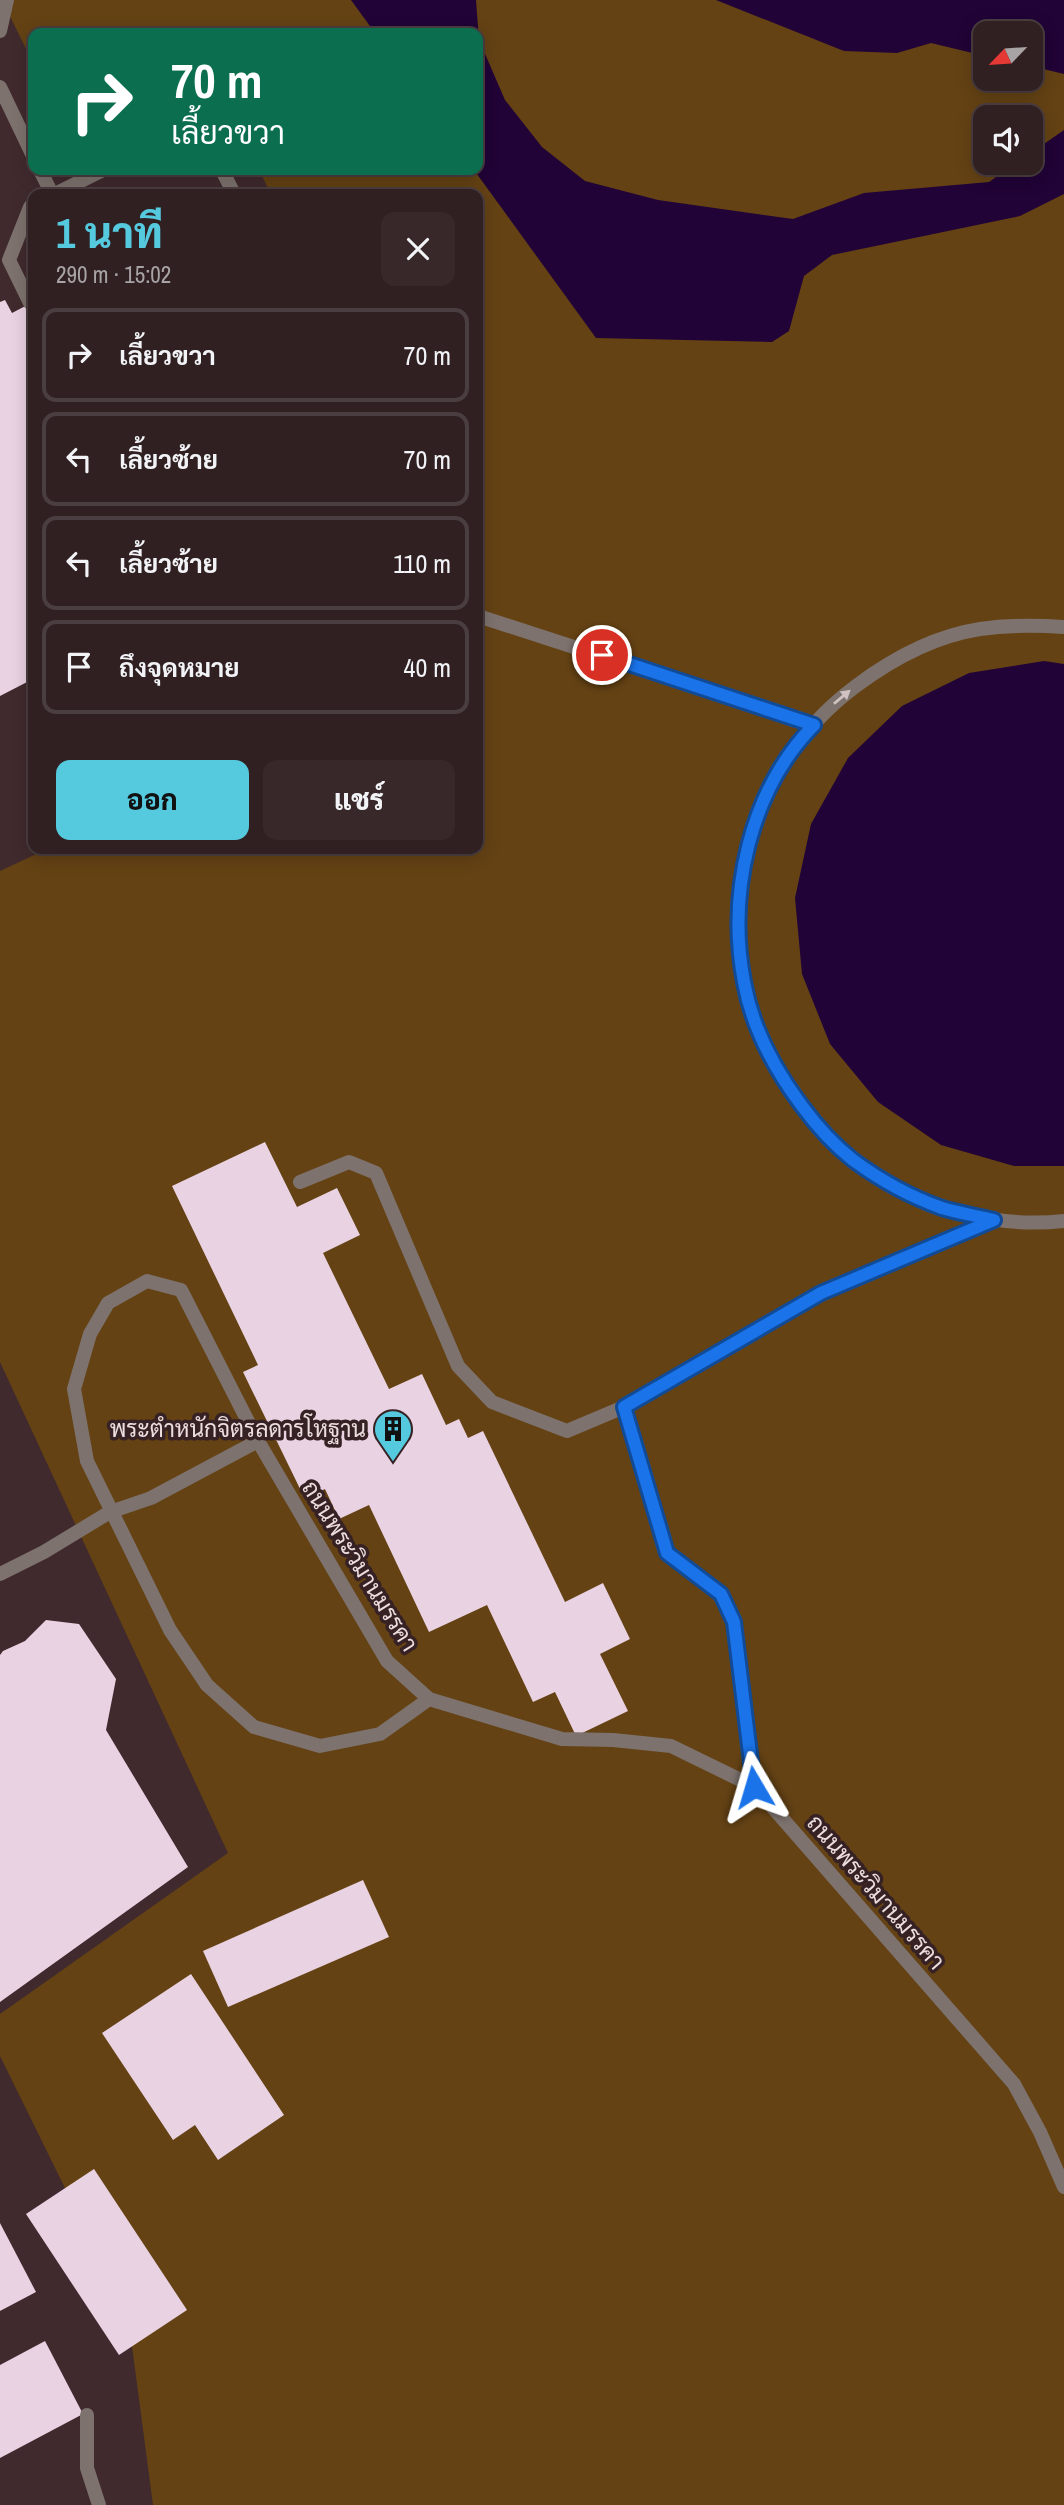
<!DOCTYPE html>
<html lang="th">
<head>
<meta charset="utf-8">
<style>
	body { margin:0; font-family:"Archivo Narrow",Sarabun,sans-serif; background:#38282a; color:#f1f3f6; height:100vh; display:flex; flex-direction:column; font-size:26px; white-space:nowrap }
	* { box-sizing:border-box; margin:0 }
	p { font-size:23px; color:#a8a3a5 }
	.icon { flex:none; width:38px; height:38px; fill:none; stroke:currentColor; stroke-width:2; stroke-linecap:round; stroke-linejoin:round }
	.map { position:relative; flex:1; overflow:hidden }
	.side { position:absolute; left:28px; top:189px; width:455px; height:665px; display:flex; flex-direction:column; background:#302022; border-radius:14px; box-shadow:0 4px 18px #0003,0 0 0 2px #4b3e40 }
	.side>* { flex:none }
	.banner { position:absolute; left:28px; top:28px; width:455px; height:147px; border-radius:14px; box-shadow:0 4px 18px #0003,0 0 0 2px #4b3e40; background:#0b6e4f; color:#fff; overflow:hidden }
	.needle { width:46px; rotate:245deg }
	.buttons { position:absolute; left:973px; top:21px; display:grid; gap:14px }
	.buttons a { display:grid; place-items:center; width:70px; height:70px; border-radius:14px; background:#302022; box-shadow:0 4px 18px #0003,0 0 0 2px #4b3e40; font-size:35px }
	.pin { position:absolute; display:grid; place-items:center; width:60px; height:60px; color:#fff; margin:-30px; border:4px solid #fff; border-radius:50%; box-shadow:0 2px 7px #0007 }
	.me { position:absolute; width:77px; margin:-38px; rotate:353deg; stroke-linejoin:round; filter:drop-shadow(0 0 5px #0008) }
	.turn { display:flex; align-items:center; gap:24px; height:147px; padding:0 28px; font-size:32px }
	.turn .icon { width:91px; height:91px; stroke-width:2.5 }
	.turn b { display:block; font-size:49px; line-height:60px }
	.round { display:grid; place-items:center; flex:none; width:74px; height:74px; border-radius:14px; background:#38282a }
	.summary { display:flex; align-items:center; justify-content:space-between; height:119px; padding:0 28px }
	h1 { font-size:42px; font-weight:800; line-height:52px; color:#55cadf }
	.cta { display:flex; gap:14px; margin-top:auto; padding:14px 28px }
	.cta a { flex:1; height:80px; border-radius:14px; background:#55cadf; color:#111; font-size:28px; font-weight:800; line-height:80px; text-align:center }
	.cta a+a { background:#38282a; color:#f1f3f6 }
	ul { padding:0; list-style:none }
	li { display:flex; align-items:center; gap:21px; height:94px; margin:0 14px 10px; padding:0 14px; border:4px solid #4b3e40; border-radius:14px }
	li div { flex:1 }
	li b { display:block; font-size:26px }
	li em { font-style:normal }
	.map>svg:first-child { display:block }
	.green { fill:#644214; fill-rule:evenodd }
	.water { fill:#210337 }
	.building { fill:#e9d2e2 }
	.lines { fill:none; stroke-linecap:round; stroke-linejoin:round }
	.lane { stroke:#7d726e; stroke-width:14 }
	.street { stroke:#7d726e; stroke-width:14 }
	.oneway { fill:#d0c2c3 }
	.route-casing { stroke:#114b97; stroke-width:18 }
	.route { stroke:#1a73e8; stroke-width:12 }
	.labels { text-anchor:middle; stroke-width:7; stroke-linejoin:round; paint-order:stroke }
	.poi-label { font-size:23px; fill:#ecdddf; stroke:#362124; text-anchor:end }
	.street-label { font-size:23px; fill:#ecdddf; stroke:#362124 }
</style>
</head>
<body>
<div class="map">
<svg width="1064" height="2505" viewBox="0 0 1064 2505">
	<rect width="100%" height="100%" fill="#402a2e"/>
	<!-- green -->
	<path class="green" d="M 2,0 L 1064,0 L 1064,2505 L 153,2505 L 128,2316 L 0,2056 L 0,2014 L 228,1853 L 0,1362 L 0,871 L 47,849 L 478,849 L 478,194 L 271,194 L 259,170 L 478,170 L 478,33 L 33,33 L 33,63 ZM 985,33 L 1031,33 L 1031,79 L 985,79 ZM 985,117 L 1031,117 L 1031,163 L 985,163 Z"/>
	<!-- water -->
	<g class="water">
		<polygon points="351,0 476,0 479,40 505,100 542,147 585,181 658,200 793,219 864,193 989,182 1016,163 1031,163 1031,153 1064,130 1064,194 1020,216 832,255 804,276 789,331 772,342 596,338 474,170 478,170 478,33 375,33"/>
		<polygon points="716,0 1064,0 1064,74 1031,66 1031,33 985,33 985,56 931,43 897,53 844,51"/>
		<polygon points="1044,661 1064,664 1064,1166 1014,1166 941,1145 878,1102 830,1044 802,974 795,898 811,824 848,758 902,706 969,673"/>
	</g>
	<!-- building -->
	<g class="building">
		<polygon points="5,300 12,313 33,302 33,679 0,696 0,302"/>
		<polygon points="265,1142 297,1207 337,1188 360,1235 323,1253 389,1389 422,1374 446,1425 459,1419 468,1438 483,1431 565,1602 603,1583 630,1639 600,1654 628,1711 576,1736 555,1692 533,1702 487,1605 429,1632 369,1505 339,1519 325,1489 305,1499 243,1372 258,1365 172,1186"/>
		<polygon points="46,1620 79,1624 116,1679 106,1730 188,1867 0,2002 0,1655 3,1651 25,1641"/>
		<polygon points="363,1880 389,1937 228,2007 203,1951"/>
		<polygon points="191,1974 284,2115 218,2160 195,2125 173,2140 102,2033"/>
		<polygon points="94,2169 187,2310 119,2355 26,2214"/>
		<polygon points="0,2223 36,2292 0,2311"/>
		<polygon points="45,2341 83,2414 0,2458 0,2365"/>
	</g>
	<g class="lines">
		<!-- lane -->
		<g class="lane">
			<polyline points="0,31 7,0"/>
			<polyline points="0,87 33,156"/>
			<polyline points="40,170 52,194"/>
			<polyline points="222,170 234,194"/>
			<polyline points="55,194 103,170"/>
			<polyline points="30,303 9,260 30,207 33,206"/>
			<polyline points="478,616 814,725"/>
			<polyline points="300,1182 349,1162 376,1173 458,1366 492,1402 567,1431 624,1407 821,1293 994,1220"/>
			<polyline points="624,1407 667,1553 721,1594 734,1622 755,1787"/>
			<polyline points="0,1574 44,1552 110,1512 151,1498 258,1441"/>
			<polyline points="429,1699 380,1734 320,1746 254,1727 207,1685 170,1630 87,1461 74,1389 90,1334 108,1303 147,1281 181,1290 258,1441 387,1661 429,1699 562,1739 613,1740 671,1746 755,1787 1014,2084 1040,2132 1064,2187"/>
			<polyline points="87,2415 87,2468 99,2505"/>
		</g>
		<!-- street -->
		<path class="street" d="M 1064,627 C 1036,625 1008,625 980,629 C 935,636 892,659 856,686 C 733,777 705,949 782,1079 C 805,1118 840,1151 878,1176 C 932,1211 1000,1228 1064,1221"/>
	</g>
	<!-- one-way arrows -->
	<defs><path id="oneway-solid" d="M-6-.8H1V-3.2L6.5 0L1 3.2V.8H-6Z" transform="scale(1.75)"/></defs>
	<use class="oneway" href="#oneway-solid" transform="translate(842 697) rotate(-40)"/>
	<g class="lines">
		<defs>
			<path id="route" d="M 602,655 L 814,725 C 750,790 727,893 744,982 C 752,1027 775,1070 802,1106 C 816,1125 834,1145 853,1160 C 880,1180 911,1197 942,1208 C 959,1213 977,1216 994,1220 L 821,1293 L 624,1407 L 667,1553 L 721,1594 L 734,1622 L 754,1787"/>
		</defs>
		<!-- route casing -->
		<use href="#route" class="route-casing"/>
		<!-- route -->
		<use href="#route" class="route"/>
	</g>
	<!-- icons -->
	<defs>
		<symbol id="building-pin" viewBox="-11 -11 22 30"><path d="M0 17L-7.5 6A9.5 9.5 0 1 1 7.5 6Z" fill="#55cadf" stroke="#362124"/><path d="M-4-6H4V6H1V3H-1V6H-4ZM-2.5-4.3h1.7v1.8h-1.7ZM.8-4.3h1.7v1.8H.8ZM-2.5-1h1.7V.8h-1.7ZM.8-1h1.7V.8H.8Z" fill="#111"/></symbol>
	</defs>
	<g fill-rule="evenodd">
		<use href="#building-pin" x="371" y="1407" width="44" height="60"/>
	</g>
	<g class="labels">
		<!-- poi labels -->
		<g class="poi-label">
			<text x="366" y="1437">พระตำหนักจิตรลดารโหฐาน</text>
		</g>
		<!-- street labels -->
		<g class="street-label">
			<text transform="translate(360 1566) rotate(58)" y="8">ถนนพระวิมานมรรคา</text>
			<text transform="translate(876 1892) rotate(49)" y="8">ถนนพระวิมานมรรคา</text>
		</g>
	</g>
</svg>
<div class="buttons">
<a><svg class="needle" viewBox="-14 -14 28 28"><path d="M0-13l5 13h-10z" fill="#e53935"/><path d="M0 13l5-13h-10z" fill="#a8a3a5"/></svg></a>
<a><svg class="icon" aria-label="sound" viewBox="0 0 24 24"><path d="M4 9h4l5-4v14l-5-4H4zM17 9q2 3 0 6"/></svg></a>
</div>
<div class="pin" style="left:602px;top:655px;background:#d93025"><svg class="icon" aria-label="arrive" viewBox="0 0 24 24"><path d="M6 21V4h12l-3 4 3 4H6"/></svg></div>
<svg class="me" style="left:754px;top:1787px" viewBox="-20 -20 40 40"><path d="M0-17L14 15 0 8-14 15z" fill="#1a73e8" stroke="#fff" stroke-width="4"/></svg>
<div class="banner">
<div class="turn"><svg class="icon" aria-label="right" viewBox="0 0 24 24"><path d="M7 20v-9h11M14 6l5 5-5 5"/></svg><div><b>70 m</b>เลี้ยวขวา</div></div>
</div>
<section class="side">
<div class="summary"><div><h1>1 นาที</h1><p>290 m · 15:02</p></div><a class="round"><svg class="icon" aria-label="close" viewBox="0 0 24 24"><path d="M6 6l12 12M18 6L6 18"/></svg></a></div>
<ul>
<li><svg class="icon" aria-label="right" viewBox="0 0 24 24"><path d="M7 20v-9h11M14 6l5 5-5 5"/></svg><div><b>เลี้ยวขวา</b></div><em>70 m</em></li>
<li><svg class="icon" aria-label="left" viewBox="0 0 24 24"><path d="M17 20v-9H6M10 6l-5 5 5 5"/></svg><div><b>เลี้ยวซ้าย</b></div><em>70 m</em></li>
<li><svg class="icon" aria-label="left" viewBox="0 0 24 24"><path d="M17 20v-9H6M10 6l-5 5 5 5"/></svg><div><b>เลี้ยวซ้าย</b></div><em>110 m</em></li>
<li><svg class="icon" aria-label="arrive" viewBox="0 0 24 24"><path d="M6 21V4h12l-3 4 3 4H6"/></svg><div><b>ถึงจุดหมาย</b></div><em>40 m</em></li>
</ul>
<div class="cta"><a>ออก</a><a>แชร์</a></div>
</section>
</div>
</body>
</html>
